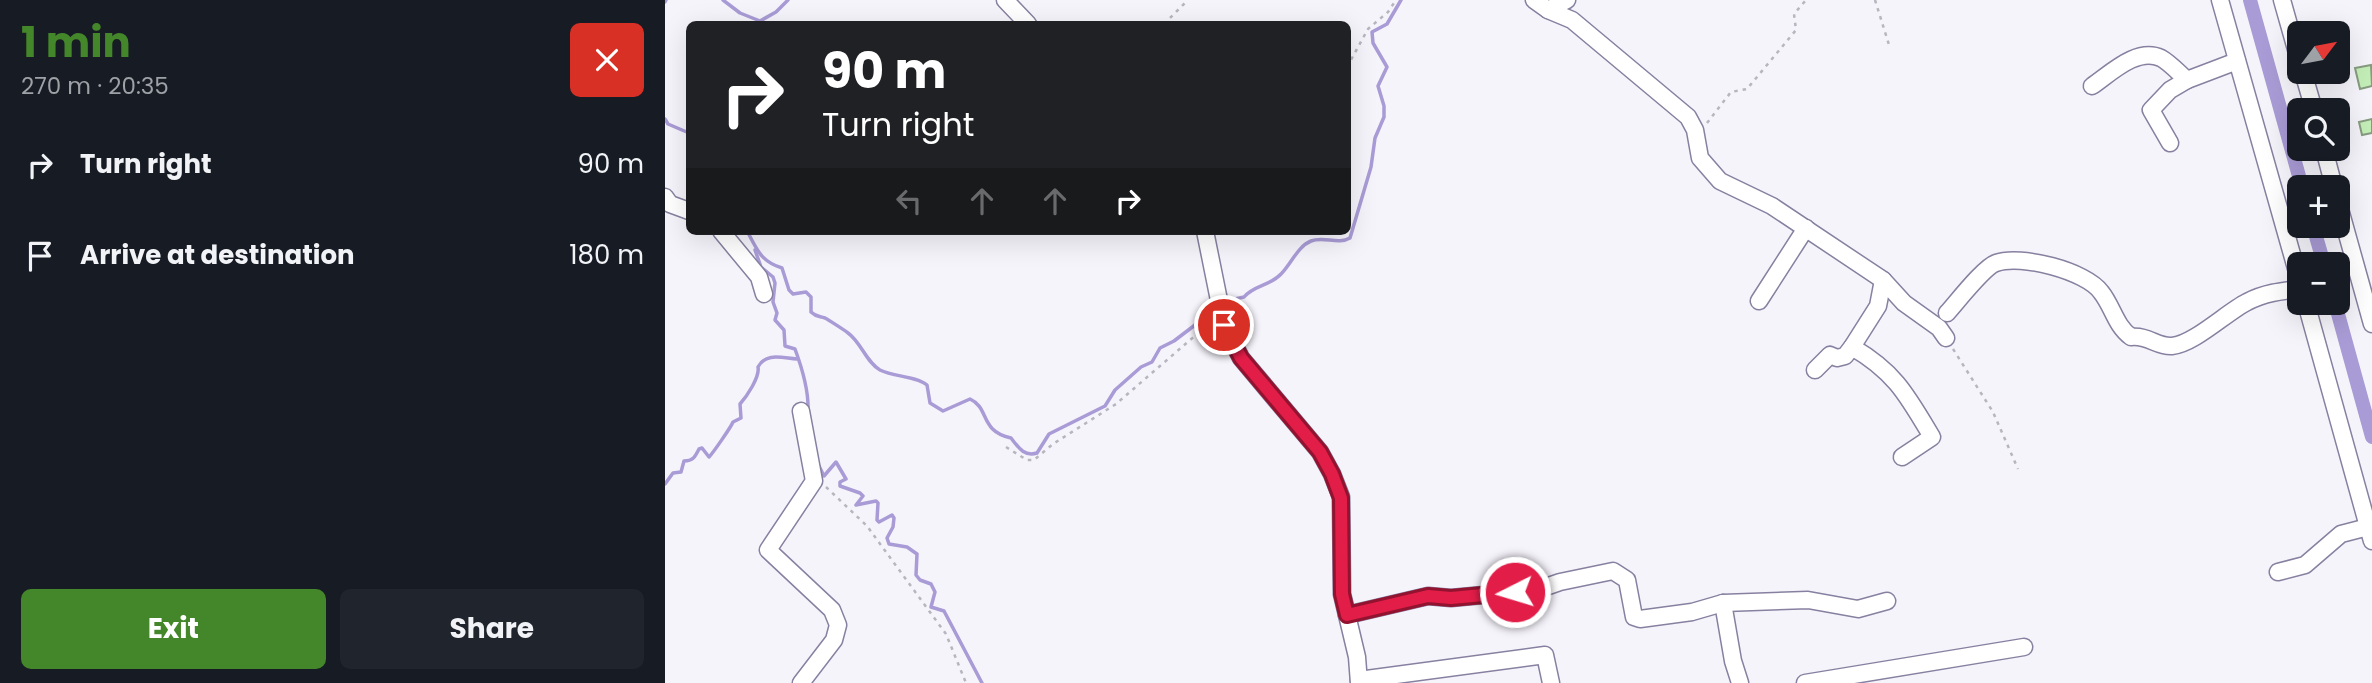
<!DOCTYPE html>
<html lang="en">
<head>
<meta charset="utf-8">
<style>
	body { margin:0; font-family:Poppins,sans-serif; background:#20242c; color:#f1f3f6; height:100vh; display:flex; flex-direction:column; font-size:26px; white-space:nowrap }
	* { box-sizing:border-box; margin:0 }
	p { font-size:23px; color:#9ea1a6 }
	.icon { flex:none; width:38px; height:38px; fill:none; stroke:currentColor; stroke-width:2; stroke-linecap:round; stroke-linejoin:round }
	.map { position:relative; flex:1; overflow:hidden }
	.drawer { display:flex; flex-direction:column; background:#171b24; width:665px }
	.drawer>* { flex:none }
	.banner { position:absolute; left:21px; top:21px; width:665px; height:214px; border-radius:10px; box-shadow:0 7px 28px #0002; background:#202124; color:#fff; overflow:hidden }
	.needle { width:46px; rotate:58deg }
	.controls { position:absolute; left:1622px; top:21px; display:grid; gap:14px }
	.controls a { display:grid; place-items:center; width:63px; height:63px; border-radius:10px; background:#171b24; box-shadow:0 7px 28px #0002; font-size:35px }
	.pin { position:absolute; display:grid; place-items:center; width:60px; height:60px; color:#fff; margin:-30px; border:4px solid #fff; border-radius:50%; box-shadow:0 2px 7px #0007 }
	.me { position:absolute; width:77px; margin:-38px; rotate:265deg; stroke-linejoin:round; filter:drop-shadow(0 0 5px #0008) }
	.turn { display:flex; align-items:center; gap:24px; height:147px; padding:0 21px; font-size:32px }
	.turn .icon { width:91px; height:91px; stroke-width:2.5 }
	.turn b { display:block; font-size:49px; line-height:60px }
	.lanes { display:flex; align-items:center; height:66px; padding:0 21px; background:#0003; justify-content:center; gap:35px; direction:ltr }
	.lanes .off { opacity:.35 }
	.round { display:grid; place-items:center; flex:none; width:74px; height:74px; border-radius:10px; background:#20242c }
	.head { display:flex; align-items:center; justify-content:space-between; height:119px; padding:0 21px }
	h1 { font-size:42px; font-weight:700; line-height:52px; color:#44872a }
	.button { display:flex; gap:14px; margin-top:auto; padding:14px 21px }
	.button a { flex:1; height:80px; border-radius:10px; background:#44872a; color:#fff; font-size:28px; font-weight:700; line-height:80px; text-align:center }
	.button a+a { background:#20242c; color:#f1f3f6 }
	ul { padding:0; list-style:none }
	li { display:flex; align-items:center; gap:21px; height:91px; padding:0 21px }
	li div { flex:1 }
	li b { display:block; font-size:26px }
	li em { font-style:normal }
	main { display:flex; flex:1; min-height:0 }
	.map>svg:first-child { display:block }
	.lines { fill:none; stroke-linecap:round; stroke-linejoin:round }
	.stream { stroke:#a99bd5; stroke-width:3.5 }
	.canal { stroke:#a99bd5; stroke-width:14 }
	.building { fill:#c4eeb7; stroke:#869c7f; stroke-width:2 }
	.minor-casing { stroke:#8780a0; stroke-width:19 }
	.path { stroke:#b7b5be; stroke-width:2.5; stroke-dasharray:3.5 5; stroke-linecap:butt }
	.minor { stroke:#fff; stroke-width:16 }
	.route-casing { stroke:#92132f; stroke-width:18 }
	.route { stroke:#e11d48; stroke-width:12 }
</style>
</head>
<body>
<main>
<section class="drawer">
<div class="head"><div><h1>1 min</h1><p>270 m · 20:35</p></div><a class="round" style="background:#d93025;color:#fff"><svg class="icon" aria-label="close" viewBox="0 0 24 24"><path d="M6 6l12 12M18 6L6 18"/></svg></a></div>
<ul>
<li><svg class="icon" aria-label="right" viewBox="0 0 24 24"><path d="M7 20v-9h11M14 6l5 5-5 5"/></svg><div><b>Turn right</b></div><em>90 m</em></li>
<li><svg class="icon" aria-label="arrive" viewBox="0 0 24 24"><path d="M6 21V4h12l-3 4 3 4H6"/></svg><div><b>Arrive at destination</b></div><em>180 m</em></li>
</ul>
<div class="button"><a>Exit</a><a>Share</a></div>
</section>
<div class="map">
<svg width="1707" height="683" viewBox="0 0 1707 683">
	<rect width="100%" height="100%" fill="#f6f4fb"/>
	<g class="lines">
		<!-- stream -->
		<g class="stream">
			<polyline points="58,0 75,13 95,21 99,24"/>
			<polyline points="0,2 1,0"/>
			<polyline points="95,21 111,12 123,0"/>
			<polyline points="0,119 3,124 24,133"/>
			<path d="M 82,231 C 92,249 95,261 117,268 L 124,290 L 128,294 L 141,292 L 146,297 L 146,312 C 151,317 154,316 160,318 C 162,319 181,331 183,333 C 196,342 201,362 215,370 C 229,377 251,376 262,385 L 265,403 L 278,411 L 305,399 C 325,408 314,431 346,438 C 353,447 359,457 372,453 L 384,434 L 440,406 L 450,390 L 476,367 L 487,362 L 495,348 L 509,341 L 530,325 L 537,317 L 549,312"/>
			<path d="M 90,250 L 96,267 L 108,277 L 110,283 L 108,302 L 112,313 L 110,320 L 119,330 L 120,346 L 130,349 C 137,368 144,391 143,411"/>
			<path d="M 560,305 L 570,299 L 579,297 C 589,285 605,286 616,274 C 626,264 633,246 646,241 C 659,236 673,245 685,238 L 706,167 L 710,138 L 719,117 L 719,106 L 713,86 L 722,67 L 708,43 L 707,32 L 722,24 L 736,0"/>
			<polyline points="154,466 159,476 171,462 181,479 175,482 175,486 195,493 198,496 191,505 211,501 213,503 212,520 214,522 227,515 229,518 228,527 222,538 224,544 242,547 252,554 251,575 255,580 266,584 270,592 266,607 279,611 317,683"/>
			<path d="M 0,484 L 8,473 L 16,472 L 19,461 C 28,461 30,457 34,449 L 37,448 L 44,457 C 48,453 66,427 68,422 L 76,418 L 75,404 C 82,396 95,377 93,367 C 101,352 117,358 132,359"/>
		</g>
		<!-- canal -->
		<g class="canal">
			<polyline points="1585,0 1637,187"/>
			<polyline points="1648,226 1659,264"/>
			<polyline points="1670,303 1707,437"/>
		</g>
	</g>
	<!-- building -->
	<g class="building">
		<polygon points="1706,65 1707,86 1695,89 1690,68"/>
		<polygon points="1707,119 1707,133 1697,135 1694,122"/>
	</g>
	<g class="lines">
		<defs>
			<g id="minor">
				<polyline points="340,0 363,24"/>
				<polyline points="869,0 883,10 907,20 1023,117 1030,130 1035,158 1055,181 1107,206 1218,280 1239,303 1274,328 1281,338"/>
				<polyline points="1555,0 1634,279"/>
				<polyline points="1617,0 1634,60"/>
				<polyline points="883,10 902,0"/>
				<polyline points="1638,72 1649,110"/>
				<path d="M 1427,86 C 1446,73 1472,47 1496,58 C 1505,63 1514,73 1522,80 L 1572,61"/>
				<polyline points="1505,143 1486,110 1505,90 1522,80"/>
				<polyline points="1659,149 1669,187"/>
				<polyline points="0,197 5,204 24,211"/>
				<polyline points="1673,202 1707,324"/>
				<polyline points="56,231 94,277 99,294"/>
				<polyline points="540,231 559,325 576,358 655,452 667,474 676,497 677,594 692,657 694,683"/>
				<polyline points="1094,301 1141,228"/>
				<polyline points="1641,303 1707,541"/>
				<path d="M 1282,313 C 1292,302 1319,267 1331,263 C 1356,254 1421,271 1436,292 C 1448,307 1450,325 1466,337 C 1483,335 1492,347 1507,346 C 1529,344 1562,312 1582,302 C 1599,293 1616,291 1634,289"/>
				<path d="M 1187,347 C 1230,372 1242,395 1267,437 L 1237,457"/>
				<polyline points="1150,370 1165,355 1172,358 1180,356 1187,347 1213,306 1218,280"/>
				<polyline points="1613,572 1640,565 1676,534 1703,527"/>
				<polyline points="1058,603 1068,661 1075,683"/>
				<polyline points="682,615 763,596 786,598 872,590 895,582 948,571 962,580 969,617 975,619 1027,612 1058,603 1143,600 1193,609 1222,601"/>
				<polyline points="694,680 880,655 886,683"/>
				<polyline points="136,683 169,640 173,625 167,610 103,550 149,481 136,411"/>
				<polyline points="1140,683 1359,647"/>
			</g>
		</defs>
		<!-- minor casing -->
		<use href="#minor" class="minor-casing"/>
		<!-- path -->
		<g class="path">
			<polyline points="1210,0 1225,48"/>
			<polyline points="499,24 523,0"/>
			<polyline points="682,67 703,29 723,12 731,0"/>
			<polyline points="1042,123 1066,92 1082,89 1131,30 1129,14 1141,0"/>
			<polyline points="1288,349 1328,412 1353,469"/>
			<polyline points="341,447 362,460 369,460 388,444 451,404 532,334 546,329"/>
			<polyline points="161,487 202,526 281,634 301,683"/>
		</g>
		<!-- minor -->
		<use href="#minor" class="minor"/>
	</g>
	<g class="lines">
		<defs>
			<polyline id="route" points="559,325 576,358 655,452 667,474 676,498 677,594 682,615 763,596 786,598 850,592"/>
		</defs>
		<!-- route casing -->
		<use href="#route" class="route-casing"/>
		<!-- route -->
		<use href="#route" class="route"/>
	</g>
</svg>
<div class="controls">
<a><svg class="needle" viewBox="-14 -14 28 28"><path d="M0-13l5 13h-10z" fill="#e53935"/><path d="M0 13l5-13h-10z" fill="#9ea1a6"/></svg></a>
<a><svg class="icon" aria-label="search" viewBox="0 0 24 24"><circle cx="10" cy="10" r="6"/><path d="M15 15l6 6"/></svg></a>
<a>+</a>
<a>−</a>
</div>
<div class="pin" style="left:559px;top:325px;background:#d93025"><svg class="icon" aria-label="arrive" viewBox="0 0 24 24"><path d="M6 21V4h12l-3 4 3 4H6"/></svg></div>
<svg class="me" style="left:850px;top:592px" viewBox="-20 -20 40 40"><circle r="17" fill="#e11d48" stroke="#fff" stroke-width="3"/><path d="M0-11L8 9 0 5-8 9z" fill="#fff"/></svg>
<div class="banner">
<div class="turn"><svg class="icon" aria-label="right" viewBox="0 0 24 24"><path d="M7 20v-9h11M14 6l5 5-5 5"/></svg><div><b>90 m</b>Turn right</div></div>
<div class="lanes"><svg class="icon off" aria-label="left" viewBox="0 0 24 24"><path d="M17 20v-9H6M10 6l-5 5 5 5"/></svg><svg class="icon off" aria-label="ahead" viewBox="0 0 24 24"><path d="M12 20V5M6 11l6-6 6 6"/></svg><svg class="icon off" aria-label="ahead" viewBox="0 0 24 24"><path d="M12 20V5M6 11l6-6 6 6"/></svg><svg class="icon" aria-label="right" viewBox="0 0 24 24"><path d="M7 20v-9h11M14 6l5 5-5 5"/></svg></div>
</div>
</div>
</main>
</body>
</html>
